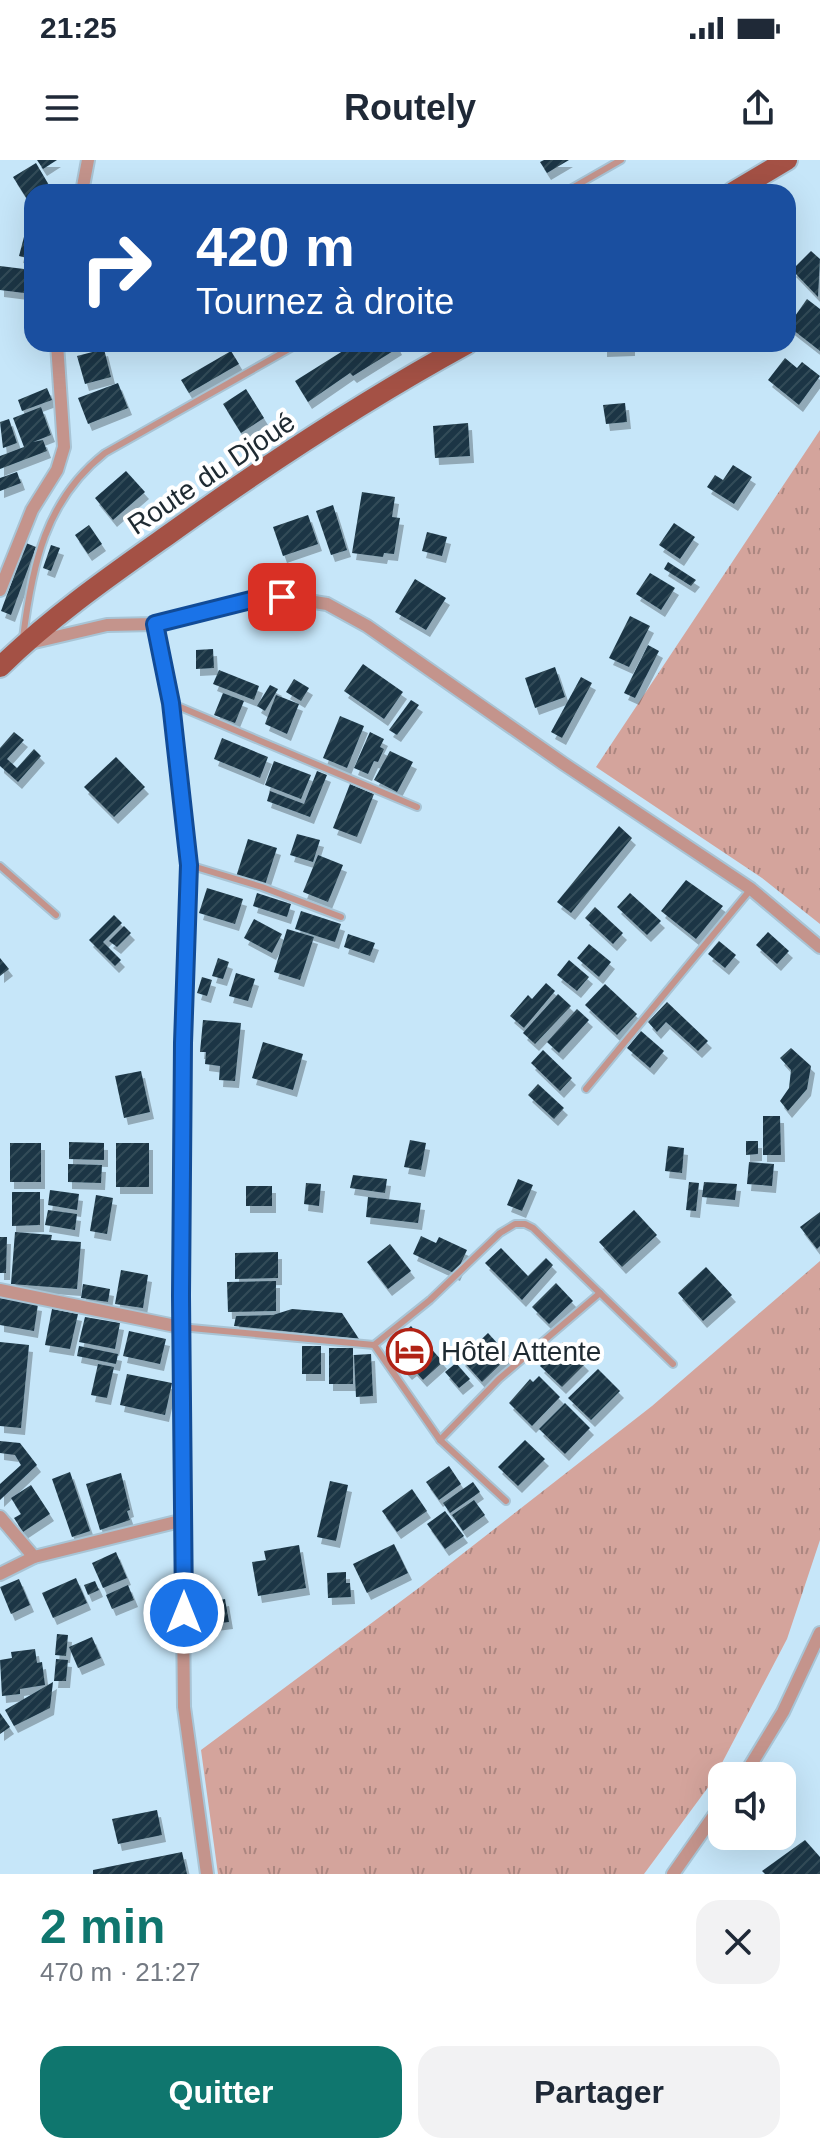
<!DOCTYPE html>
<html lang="fr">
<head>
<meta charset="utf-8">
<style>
	body { margin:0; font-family:Helvetica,sans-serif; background:#f2f2f3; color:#1f2937; height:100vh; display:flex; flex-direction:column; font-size:30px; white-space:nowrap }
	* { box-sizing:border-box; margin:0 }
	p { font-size:26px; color:#747a83 }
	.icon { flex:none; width:44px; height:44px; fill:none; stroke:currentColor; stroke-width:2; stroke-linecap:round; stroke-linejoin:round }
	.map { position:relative; height:1714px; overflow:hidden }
	.side { display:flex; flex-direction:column; background:#fff; flex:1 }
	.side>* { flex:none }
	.banner { position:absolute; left:24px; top:24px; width:772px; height:168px; border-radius:24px; box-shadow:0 8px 32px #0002; background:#1a4fa0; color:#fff; overflow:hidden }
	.controls { position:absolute; left:708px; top:1602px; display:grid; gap:16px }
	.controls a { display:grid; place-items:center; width:88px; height:88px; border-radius:16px; background:#fff; box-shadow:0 8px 32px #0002; font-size:40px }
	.pin { position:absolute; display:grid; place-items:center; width:68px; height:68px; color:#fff; margin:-34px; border-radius:16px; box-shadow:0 4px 12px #0006 }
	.me { position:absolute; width:88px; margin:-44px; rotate:0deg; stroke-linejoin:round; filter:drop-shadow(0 0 6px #0008) }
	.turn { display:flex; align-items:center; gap:28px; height:168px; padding:0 40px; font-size:36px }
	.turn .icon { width:104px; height:104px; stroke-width:2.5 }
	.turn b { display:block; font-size:56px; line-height:68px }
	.round { display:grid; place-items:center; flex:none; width:84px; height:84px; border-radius:24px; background:#f2f2f3 }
	.overview { display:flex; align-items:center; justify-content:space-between; height:136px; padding:0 40px }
	h1 { font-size:48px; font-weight:700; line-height:60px; color:#0f766e }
	.primary-button { display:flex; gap:16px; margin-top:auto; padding:16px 40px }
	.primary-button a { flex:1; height:92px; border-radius:24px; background:#0f766e; color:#fff; font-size:32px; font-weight:700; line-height:92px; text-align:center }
	.primary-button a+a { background:#f2f2f3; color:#1f2937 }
	.status { display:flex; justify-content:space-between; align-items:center; height:56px; padding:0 40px; background:#fff; direction:ltr }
	.status svg { height:22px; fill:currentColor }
	header { display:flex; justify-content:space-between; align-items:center; height:104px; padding:0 40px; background:#fff; font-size:36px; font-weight:700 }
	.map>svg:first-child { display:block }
	.grass { fill:url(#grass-tufts) }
	.building { fill:url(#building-hatch); filter:url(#shadow) }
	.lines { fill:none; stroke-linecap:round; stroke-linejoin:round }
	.service-casing { stroke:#a8c4d5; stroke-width:10 }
	.minor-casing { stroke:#a8c4d5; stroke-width:16 }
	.primary-casing { stroke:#a8c4d5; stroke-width:24 }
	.service { stroke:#c4948c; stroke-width:6 }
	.minor { stroke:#c4948c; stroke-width:12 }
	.primary { stroke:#a45145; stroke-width:20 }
	.route-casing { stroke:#114b97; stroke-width:20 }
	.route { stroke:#1a73e8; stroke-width:14 }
	.labels { text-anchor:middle; stroke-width:8; stroke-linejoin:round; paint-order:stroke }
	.street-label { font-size:28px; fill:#1e2a31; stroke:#fff }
	.poi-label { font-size:28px; fill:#1e2a31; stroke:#fff; text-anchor:start }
</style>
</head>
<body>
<div class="status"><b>21:25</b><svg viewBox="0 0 49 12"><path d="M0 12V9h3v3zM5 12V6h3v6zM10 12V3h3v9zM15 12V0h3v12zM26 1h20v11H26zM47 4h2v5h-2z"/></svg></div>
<header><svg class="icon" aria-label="menu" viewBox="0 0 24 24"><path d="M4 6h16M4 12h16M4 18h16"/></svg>Routely<svg class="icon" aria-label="share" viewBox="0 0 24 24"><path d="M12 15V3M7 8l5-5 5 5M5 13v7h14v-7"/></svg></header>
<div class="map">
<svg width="820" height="1714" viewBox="0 0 820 1714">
	<defs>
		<pattern id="grass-tufts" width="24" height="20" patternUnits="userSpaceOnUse" patternTransform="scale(2)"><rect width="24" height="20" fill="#d4a49c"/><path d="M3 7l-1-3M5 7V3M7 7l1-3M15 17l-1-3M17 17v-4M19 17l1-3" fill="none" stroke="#ab8680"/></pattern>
		<pattern id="building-hatch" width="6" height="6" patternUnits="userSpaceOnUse" patternTransform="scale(2)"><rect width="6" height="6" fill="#1b3645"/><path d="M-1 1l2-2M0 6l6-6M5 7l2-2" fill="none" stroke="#334b58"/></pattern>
		<filter id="shadow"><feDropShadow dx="4" dy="7" stdDeviation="0" flood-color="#0004"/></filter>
	</defs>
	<rect width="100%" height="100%" fill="#c6e6f9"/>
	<!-- grass -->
	<g class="grass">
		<polygon points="820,270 820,764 762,718 596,607"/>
		<polygon points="820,1101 820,1380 787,1479 712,1622 644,1714 218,1714 201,1590 420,1427 652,1246"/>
	</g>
	<!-- building -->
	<g class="building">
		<polygon points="37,0 57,0 43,9"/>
		<polygon points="544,0 569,0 547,13 540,2"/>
		<polygon points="36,3 53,32 32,32 32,47 13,17"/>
		<polygon points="28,54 32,55 32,69 25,67"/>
		<polygon points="25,73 32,75 31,99 19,96"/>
		<polygon points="811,91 820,99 818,137 792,110"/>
		<polygon points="0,106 32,110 32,134 0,130"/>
		<polygon points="807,139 820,149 820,191 788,166"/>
		<polygon points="354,184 358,184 363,192 376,184 396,184 398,188 353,216 350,213 308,242 295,221"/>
		<polygon points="603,184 631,184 631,189 603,190"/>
		<polygon points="104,189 111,217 85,224 77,196"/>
		<polygon points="231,191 239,204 189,233 181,220"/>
		<polygon points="785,198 797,208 802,202 820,216 799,245 768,220"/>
		<polygon points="118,223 128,248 88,264 78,238"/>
		<polygon points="47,228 52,240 22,251 18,240"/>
		<polygon points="246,229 264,258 241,273 223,244"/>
		<polygon points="625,243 627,262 606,264 603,245"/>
		<polygon points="41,247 51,275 33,282 43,280 47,291 0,309 0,296 24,287 13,258"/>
		<polygon points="9,259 17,283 3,288 0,262"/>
		<polygon points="468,263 470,296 435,298 433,266"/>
		<polygon points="733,305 752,317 734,344 707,327 715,315 723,320"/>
		<polygon points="126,311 145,332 113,360 95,338"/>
		<polygon points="17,312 21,323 0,331 0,318"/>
		<polygon points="362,332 395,337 392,357 400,358 394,394 384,393 383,397 352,393"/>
		<polygon points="333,345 347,390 331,395 316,351"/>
		<polygon points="308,355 318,384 283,396 273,367"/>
		<polygon points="674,363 695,377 680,399 659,385"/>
		<polygon points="89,365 102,384 88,394 75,375"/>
		<polygon points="427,372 447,377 442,396 422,391"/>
		<polygon points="26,383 36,387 11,455 1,451"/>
		<polygon points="51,385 60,388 51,411 43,408"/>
		<polygon points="668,402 696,420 691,426 664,409"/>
		<polygon points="650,413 675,428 661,450 636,434"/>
		<polygon points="415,419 446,438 426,470 395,452"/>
		<polygon points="630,456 650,466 629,507 609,498"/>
		<polygon points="648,485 659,491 635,538 624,533"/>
		<polygon points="213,489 214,508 196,509 196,490"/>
		<polygon points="363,504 403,532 384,559 344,531"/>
		<polygon points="555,507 565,537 535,548 525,518"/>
		<polygon points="219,510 259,526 254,540 213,524"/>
		<polygon points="581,517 592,523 562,578 551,572"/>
		<polygon points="294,519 309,528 301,541 286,532"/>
		<polygon points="270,525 278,529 265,551 257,546"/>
		<polygon points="223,533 244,541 235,563 214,555"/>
		<polygon points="276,535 299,544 287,574 265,564"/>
		<polygon points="411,540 419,545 397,575 389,570"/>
		<polygon points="340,556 364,566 347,608 323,598"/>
		<polygon points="14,572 24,580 7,599 17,608 34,589 41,596 18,622 0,606 0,588"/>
		<polygon points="370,572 384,579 380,587 384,589 378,602 374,601 368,614 354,608"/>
		<polygon points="222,578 268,597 260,618 214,599"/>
		<polygon points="390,591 413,602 397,632 374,620"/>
		<polygon points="116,597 145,627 114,657 84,627"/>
		<polygon points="274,601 311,615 301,639 265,625"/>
		<polygon points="317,611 327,615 310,657 267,641 270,631 304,644"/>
		<polygon points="350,624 374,634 357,677 333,668"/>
		<polygon points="619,666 632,678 571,753 557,742"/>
		<polygon points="297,674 320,680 313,702 290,695"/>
		<polygon points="248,679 277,688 265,725 236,717"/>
		<polygon points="318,695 343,705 328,742 303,732"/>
		<polygon points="686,720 723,746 696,779 661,751"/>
		<polygon points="207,728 243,739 235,764 199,753"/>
		<polygon points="257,733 291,744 287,757 253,746"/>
		<polygon points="630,733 661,761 647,775 617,747"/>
		<polygon points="595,747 623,773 613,784 585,758"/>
		<polygon points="301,751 341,764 335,782 295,769"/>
		<polygon points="114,755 122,763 103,782 121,800 115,806 89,780"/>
		<polygon points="254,759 282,774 272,793 244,778"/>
		<polygon points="124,766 131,773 117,787 109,781"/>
		<polygon points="287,769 314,777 300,820 274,812"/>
		<polygon points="768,772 789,791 777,804 756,785"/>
		<polygon points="348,774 375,783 370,796 344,787"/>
		<polygon points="719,781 736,795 725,808 708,794"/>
		<polygon points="589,784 611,802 599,817 577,798"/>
		<polygon points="0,798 9,809 0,816"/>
		<polygon points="218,798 229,802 223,819 212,816"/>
		<polygon points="569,800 589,817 577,831 557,815"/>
		<polygon points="236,813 255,819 248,841 229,836"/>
		<polygon points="202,817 212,820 207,836 197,833"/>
		<polygon points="546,823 555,831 524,868 510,856 528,835 532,839"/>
		<polygon points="605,824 637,854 617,875 585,845"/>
		<polygon points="558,834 571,846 535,884 523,873"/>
		<polygon points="667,842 708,881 698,891 666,862 657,872 648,862"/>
		<polygon points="577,849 589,860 559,893 547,882"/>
		<polygon points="203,860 241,863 235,921 219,920 220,906 205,904 206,892 200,892"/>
		<polygon points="641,871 664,891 650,908 627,888"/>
		<polygon points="263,882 303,894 293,930 252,918"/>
		<polygon points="791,888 811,906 807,929 788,951 780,941 789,928 791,910 780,898"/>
		<polygon points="543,890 572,918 560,931 531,903"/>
		<polygon points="141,911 150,952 124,958 115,916"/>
		<polygon points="538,924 564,948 554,959 528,935"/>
		<polygon points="763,956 780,956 781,995 763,995"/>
		<polygon points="410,980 426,983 421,1010 404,1007"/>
		<polygon points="746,981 758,981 758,994 746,995"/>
		<polygon points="69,982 104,983 104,1000 69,999"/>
		<rect x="10" y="983" width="31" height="39"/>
		<rect x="116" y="983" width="33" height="44"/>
		<polygon points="668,986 684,988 682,1013 665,1011"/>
		<polygon points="749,1002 774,1004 772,1026 747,1024"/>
		<polygon points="68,1004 102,1005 101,1023 68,1022"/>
		<polygon points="353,1015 387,1019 385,1033 350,1028"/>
		<polygon points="518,1019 533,1025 522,1051 507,1045"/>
		<polygon points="689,1022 699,1023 696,1051 686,1050"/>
		<polygon points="704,1022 737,1024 735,1040 702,1037"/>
		<polygon points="306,1023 321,1024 319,1046 304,1044"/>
		<rect x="246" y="1026" width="26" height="20"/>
		<polygon points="50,1030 79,1034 77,1050 48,1045"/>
		<polygon points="12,1032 40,1032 40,1065 12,1066"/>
		<polygon points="96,1035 113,1038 107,1074 90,1071"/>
		<polygon points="368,1037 421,1043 418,1063 366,1057"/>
		<polygon points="48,1050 77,1054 75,1070 45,1065"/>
		<polygon points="634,1050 657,1075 622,1107 599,1082"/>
		<polygon points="820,1052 820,1086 817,1089 800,1067"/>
		<polygon points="15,1072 52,1075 51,1080 81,1082 77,1129 11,1124"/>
		<polygon points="421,1076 436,1083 439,1077 467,1090 456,1114 413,1094"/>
		<polygon points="0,1077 7,1077 6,1113 0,1113"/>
		<polygon points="390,1084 411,1111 388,1129 367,1102"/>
		<polygon points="501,1088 528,1116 546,1098 553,1105 522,1140 485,1103"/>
		<polygon points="278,1092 278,1118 235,1119 235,1093"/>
		<polygon points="706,1107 732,1135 703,1161 678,1133"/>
		<polygon points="121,1110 148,1115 143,1148 115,1144"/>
		<polygon points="276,1121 276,1151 228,1152 227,1122"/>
		<polygon points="556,1123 573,1141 549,1164 532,1147"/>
		<polygon points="83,1124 110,1129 108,1142 81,1138"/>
		<polygon points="0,1138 38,1144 34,1171 0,1165"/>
		<polygon points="52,1149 78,1154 70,1189 45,1185"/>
		<polygon points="292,1149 342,1153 359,1179 234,1166 236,1156 273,1155"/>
		<polygon points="85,1157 120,1163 115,1189 79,1182"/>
		<polygon points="411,1166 443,1202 423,1220 413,1209 408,1213 386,1188"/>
		<polygon points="129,1171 166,1179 160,1204 123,1196"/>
		<polygon points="488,1173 509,1196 482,1222 461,1199"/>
		<polygon points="0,1182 29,1185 21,1268 0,1266"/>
		<polygon points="563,1182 585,1204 562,1227 540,1206"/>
		<polygon points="79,1186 118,1194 116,1204 77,1196"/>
		<rect x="302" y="1186" width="19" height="28"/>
		<rect x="329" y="1188" width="24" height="36"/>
		<polygon points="371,1194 373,1236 356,1237 354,1195"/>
		<polygon points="456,1203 470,1219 459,1228 445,1212"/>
		<polygon points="98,1204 114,1207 107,1238 91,1235"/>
		<polygon points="598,1209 620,1231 591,1260 568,1238"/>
		<polygon points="127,1214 172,1223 165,1255 120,1245"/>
		<polygon points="539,1216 560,1237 532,1266 509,1243 530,1219 533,1222"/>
		<polygon points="565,1243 590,1268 565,1294 539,1269"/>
		<polygon points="525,1280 545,1299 518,1326 498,1307"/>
		<polygon points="0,1281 20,1283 37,1305 0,1340 0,1324 21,1305 15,1295 0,1293"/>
		<polygon points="449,1306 461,1324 439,1340 426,1322"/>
		<polygon points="70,1312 90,1371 72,1377 52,1319"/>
		<polygon points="121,1313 130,1350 127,1351 130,1360 100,1370 86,1324"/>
		<polygon points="330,1321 348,1325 336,1381 317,1377"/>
		<polygon points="473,1322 480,1332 450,1353 443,1343"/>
		<polygon points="31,1325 50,1354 23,1372 14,1358 21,1354 11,1338"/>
		<polygon points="412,1329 427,1351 397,1372 382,1351"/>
		<polygon points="474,1340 485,1355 463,1371 452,1355"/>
		<polygon points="445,1351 464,1376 445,1389 427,1364"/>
		<polygon points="394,1384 408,1413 367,1433 353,1404"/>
		<polygon points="299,1385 306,1428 258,1436 252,1402 266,1400 264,1391"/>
		<polygon points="116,1392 127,1418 103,1428 92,1403"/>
		<polygon points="346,1412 346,1423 350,1423 351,1437 328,1438 327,1413"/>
		<polygon points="76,1418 87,1443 53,1458 42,1433"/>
		<polygon points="19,1419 30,1445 11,1454 0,1427"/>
		<polygon points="95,1421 99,1430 88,1435 84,1425"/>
		<polygon points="128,1425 134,1440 112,1449 106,1435"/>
		<polygon points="225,1439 229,1462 213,1464 209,1442"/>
		<polygon points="57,1474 68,1475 66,1496 55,1495"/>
		<polygon points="92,1477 101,1498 78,1508 69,1487"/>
		<polygon points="35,1489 37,1503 42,1502 45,1525 20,1529 20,1534 2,1536 0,1500 12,1498 11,1492"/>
		<polygon points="56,1499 68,1500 66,1521 54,1521"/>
		<polygon points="53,1522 50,1548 14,1566 5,1550"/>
		<polygon points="0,1553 10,1567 0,1574"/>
		<polygon points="157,1650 162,1675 118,1684 112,1659"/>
		<polygon points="805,1680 820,1697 820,1714 765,1714 762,1711"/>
		<polygon points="182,1692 187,1714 93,1714 93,1710"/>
	</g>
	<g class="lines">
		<defs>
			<g id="service">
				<polyline points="565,32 621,0"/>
				<path d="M 23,478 C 32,406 45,340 105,293 L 298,184"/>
				<polyline points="173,544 417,647"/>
				<polyline points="189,705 262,727 341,757"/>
				<polyline points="0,706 56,755"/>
				<polyline points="586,929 751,729"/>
				<polyline points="180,1167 374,1185 440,1280 506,1341"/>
				<polyline points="374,1185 430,1140 500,1073 515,1064 525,1064 533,1068 673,1204"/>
				<polyline points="440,1280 499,1219 600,1133"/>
			</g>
			<g id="minor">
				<polyline points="82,32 88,0"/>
				<polyline points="0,430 32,350 57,310 64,287 57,184"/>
				<polyline points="155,464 171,543 189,705 183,883 180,1167 184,1547 207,1714"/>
				<polyline points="30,483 107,465 155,464 255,439 282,437 327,444 367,466 564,604 751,729 820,787"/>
				<polyline points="0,1130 180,1167"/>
				<polyline points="0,1357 34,1397"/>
				<polyline points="0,1414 34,1397 184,1360"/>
				<polyline points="744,1616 783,1552 820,1473"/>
				<polyline points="673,1714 722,1644"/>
			</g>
			<g id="primary">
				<polyline points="733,32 787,0"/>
				<path d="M 0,507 C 51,457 110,416 168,375 C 264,306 363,241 467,184"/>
			</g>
		</defs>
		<!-- service casing -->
		<use href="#service" class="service-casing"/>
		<!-- minor casing -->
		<use href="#minor" class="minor-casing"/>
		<!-- primary casing -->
		<use href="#primary" class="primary-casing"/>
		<!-- service -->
		<use href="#service" class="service"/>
		<!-- minor -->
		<use href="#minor" class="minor"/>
		<!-- primary -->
		<use href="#primary" class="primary"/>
	</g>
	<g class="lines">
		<defs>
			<polyline id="route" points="184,1453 181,1136 183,883 189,705 171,543 155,464 255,439 282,437"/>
		</defs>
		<!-- route casing -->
		<use href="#route" class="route-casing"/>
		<!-- route -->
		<use href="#route" class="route"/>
	</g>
	<!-- icons -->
	<defs>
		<symbol id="hotel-ring" viewBox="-11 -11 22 22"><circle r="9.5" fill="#fff" stroke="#b12215" stroke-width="1.5"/><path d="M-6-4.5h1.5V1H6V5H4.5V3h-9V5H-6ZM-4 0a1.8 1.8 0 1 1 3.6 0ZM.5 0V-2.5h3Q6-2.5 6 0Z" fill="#b12215"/></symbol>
	</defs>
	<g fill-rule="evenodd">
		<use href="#hotel-ring" x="384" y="1166" width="51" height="51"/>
	</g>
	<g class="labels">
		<!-- street labels -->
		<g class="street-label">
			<text transform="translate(211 313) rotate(-34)" y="10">Route du Djoué</text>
		</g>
		<!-- poi labels -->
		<g class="poi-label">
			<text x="441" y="1201">Hôtel Attente</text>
		</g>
	</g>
</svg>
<div class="controls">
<a><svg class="icon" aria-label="sound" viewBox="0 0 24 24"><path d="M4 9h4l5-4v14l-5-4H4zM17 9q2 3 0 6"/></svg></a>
</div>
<div class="pin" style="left:282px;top:437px;background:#d93025"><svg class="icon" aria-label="arrive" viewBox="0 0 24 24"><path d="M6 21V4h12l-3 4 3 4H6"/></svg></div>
<svg class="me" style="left:184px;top:1453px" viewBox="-20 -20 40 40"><circle r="17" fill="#1a73e8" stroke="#fff" stroke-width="3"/><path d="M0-11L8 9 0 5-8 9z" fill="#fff"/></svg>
<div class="banner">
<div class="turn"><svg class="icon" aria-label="right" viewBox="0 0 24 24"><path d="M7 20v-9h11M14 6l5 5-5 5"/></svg><div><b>420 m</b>Tournez à droite</div></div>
</div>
</div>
<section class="side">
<div class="overview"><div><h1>2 min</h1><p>470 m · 21:27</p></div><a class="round"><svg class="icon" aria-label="close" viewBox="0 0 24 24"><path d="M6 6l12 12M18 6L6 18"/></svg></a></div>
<div class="primary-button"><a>Quitter</a><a>Partager</a></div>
</section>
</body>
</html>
